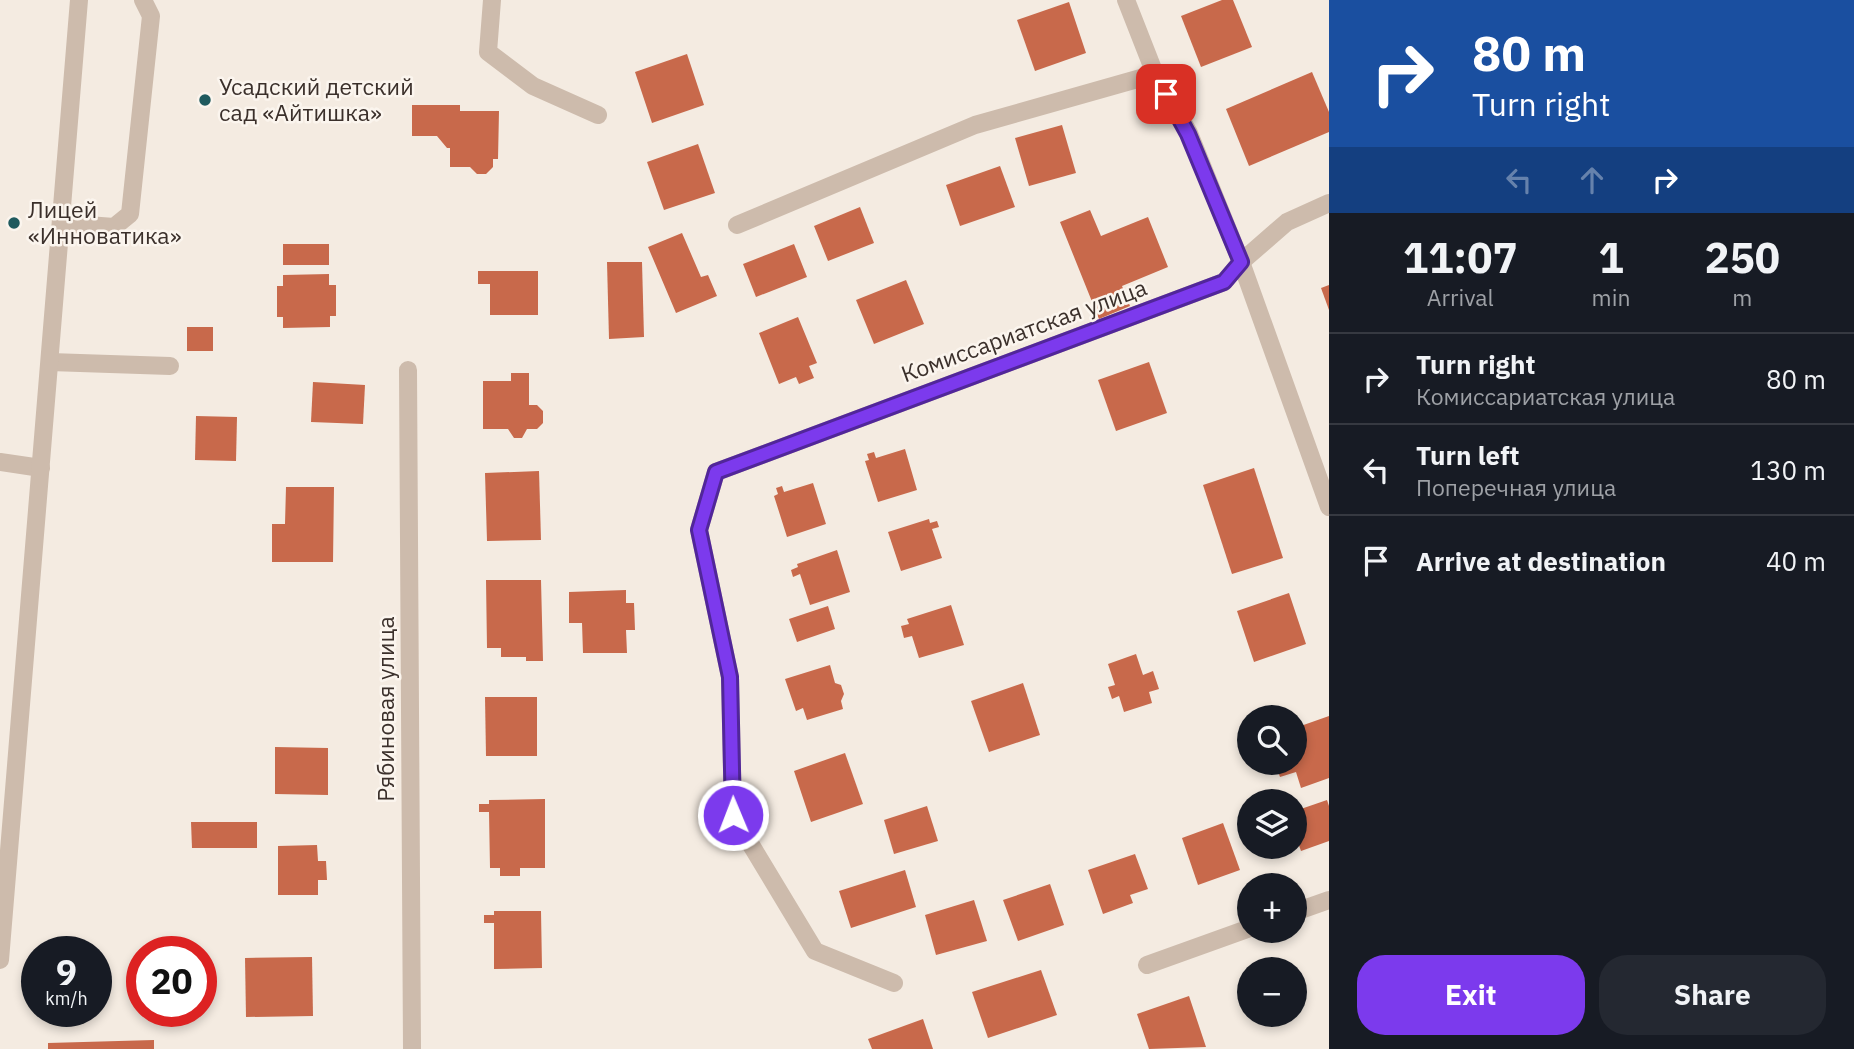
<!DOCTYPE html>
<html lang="en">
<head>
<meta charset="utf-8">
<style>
	body { margin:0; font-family:"IBM Plex Sans",sans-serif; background:#242831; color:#f1f3f6; height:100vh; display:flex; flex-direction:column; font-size:26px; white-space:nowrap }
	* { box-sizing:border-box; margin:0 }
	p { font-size:23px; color:#9ea1a6 }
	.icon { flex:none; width:38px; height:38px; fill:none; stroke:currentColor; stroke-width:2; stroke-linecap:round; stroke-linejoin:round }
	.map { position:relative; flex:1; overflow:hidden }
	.details { display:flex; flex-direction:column; background:#171b24; width:525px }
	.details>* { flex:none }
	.hud { background:#1a4fa0; color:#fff; overflow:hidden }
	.fabs { position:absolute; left:1237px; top:705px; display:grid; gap:14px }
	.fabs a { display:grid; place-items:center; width:70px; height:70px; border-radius:50%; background:#171b24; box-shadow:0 4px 10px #0003; font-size:35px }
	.speed { position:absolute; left:21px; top:936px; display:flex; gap:14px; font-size:35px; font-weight:700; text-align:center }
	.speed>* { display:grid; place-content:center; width:91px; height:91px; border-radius:50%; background:#171b24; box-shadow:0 4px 10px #0003; line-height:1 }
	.speed small { font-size:18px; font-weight:400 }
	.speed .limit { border:10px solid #d22; background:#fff; color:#111 }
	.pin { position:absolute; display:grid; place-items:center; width:60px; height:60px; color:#fff; margin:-30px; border-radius:14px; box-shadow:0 4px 10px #0006 }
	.me { position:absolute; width:77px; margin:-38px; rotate:359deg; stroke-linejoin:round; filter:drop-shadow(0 0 5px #0008) }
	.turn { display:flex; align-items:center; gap:24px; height:147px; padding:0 28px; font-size:32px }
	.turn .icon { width:91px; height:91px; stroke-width:2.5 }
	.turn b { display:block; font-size:49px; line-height:60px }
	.lanes { display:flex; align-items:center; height:66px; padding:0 28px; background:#0003; justify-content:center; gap:35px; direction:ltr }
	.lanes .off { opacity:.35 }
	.eta { display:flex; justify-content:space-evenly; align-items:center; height:119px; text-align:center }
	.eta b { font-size:42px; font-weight:700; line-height:49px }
	.cta { display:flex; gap:14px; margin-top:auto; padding:14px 28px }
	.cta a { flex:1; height:80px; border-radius:28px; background:#7c3aed; color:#fff; font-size:28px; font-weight:700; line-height:80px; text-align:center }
	.cta a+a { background:#242831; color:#f1f3f6 }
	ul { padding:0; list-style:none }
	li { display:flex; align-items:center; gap:21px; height:91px; padding:0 28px; border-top:2px solid #363941 }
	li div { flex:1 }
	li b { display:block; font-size:26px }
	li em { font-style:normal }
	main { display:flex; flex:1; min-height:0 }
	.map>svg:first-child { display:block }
	.building { fill:#c8694b }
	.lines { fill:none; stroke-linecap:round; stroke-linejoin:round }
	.service { stroke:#cdbbac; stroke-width:18 }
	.minor { stroke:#cdbbac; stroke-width:18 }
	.route-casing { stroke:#51269a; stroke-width:18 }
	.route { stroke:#7c3aed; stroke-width:12 }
	.poi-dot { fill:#1f5a5e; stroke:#fbf5ee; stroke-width:2.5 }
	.labels { text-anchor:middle; stroke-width:5; stroke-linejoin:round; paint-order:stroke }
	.poi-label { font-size:23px; fill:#3b302b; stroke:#fbf5ee; text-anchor:start }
	.street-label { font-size:23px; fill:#3b302b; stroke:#fbf5ee }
</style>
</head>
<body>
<main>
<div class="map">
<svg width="1329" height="1049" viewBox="0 0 1329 1049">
	<rect width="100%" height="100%" fill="#f4ebe1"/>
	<!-- building -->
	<g class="building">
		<polygon points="1222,0 1233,0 1252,47 1201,67 1181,16"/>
		<polygon points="1069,2 1086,53 1035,71 1017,20"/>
		<polygon points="687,54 704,105 652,123 635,72"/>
		<polygon points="1312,72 1329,112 1329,132 1249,166 1226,109"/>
		<polygon points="412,105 460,105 460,111 499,111 498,159 493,159 493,167 486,174 477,174 470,167 450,167 450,148 447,148 437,136 412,136"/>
		<polygon points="1062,125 1076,173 1029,186 1015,138"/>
		<polygon points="698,144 715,193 664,210 647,162"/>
		<polygon points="1000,166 1015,207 960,226 946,185"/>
		<polygon points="860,207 874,243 828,261 814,226"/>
		<polygon points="1090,210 1101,236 1148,217 1168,267 1122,286 1130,306 1099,319 1060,222"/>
		<polygon points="682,233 701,277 708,275 717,296 676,313 648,247"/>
		<rect x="283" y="244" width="46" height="21"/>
		<polygon points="794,244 807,277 756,297 743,264"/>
		<polygon points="607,262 642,262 644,337 609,339"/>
		<polygon points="478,271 538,271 538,315 490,315 490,284 478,284"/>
		<polygon points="329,274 329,285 336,285 336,316 330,316 330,327 283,328 283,317 277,317 277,286 283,286 283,275"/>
		<polygon points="906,280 924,324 874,344 856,300"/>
		<polygon points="1329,285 1329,310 1321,288"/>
		<polygon points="798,317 817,363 809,366 814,378 799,384 796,377 779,384 759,333"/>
		<rect x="187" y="327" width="26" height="24"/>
		<polygon points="1149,362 1167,413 1116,431 1098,380"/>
		<polygon points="511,373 529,373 529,405 537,405 543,411 543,423 537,429 527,429 522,438 514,438 508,429 483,429 483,381 511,381"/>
		<polygon points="313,382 365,385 363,424 311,422"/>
		<polygon points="196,416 237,417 236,461 195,460"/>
		<polygon points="905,449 917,490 878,502 865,461 869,460 867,454 874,452 876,458"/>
		<polygon points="1254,468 1283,558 1232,574 1203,485"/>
		<polygon points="539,471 541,540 487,541 485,473"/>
		<polygon points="813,483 826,524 787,537 774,496 778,494 776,488 782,486 784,492"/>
		<polygon points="286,487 334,487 333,562 272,562 272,524 285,524"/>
		<polygon points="929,519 930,523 937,521 939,527 932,529 942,558 901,571 888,532"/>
		<polygon points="837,550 850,592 810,605 800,574 793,577 791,570 798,567 797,564"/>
		<polygon points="486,580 541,580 543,661 526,661 526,657 501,657 501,648 487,648"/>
		<polygon points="626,590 626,603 634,603 635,630 626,630 627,653 583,653 582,623 569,623 569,592"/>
		<polygon points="1289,593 1306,644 1254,662 1237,611"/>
		<polygon points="951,605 964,645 919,658 912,636 904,638 901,626 909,624 907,619"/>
		<polygon points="828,606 835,629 797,642 789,619"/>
		<polygon points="1136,654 1143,675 1153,671 1159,689 1149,692 1152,703 1124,712 1119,696 1112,699 1108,687 1115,685 1108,664"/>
		<polygon points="830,665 835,683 841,685 844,694 841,701 843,709 807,720 803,708 796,711 785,679"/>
		<polygon points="1023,683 1040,735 989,752 971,701"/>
		<polygon points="485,697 537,697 537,756 486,756"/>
		<polygon points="1329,716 1329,778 1301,788 1296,772 1280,777 1275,763 1295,763 1295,728"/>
		<polygon points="275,747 328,748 328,795 275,794"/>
		<polygon points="845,753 863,804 811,822 794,771"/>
		<polygon points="545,799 545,868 520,868 520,876 500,876 500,868 490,868 489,812 479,812 479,804 489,804 489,800"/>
		<polygon points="1327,800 1329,806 1329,841 1301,851 1295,834 1295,811"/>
		<polygon points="927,806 938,841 894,854 884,820"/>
		<polygon points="191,822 257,822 257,848 192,848"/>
		<polygon points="1223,823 1240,870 1198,885 1182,838"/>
		<polygon points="317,845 318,861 326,861 327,880 318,880 318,895 278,895 278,846"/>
		<polygon points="1135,854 1148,889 1130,895 1133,903 1103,914 1088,870"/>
		<polygon points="905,870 916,907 851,928 839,891"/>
		<polygon points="1050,884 1064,925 1018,941 1003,900"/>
		<polygon points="974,900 987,941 936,955 925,915"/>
		<polygon points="494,911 541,911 542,968 494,969 494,923 484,923 484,915 494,915"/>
		<polygon points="312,957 313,1016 246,1017 245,958"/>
		<polygon points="1041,970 1057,1015 988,1038 972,992"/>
		<polygon points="1189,996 1206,1047 1149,1049 1137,1014"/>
		<polygon points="923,1019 933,1049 872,1049 868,1039"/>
		<polygon points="154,1040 154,1049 48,1049 48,1043"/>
	</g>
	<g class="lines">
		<!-- service -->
		<g class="service">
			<polyline points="492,0 488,52 533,86 598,115"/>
			<polyline points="61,223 114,227 130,214 151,16 143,0"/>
			<polyline points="737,225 975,125 1155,74"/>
			<polyline points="50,362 170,366"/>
			<polyline points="716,472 699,530 730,677 733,815 815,951 894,983"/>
			<polyline points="1295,912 1329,900"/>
			<polyline points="1147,965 1250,928"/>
		</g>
		<!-- minor -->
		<g class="minor">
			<polyline points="1126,0 1155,74 1189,133 1241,262 1329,507"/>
			<polyline points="408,370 412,1049"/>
			<polyline points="0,462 41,468"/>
			<polyline points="716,472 1224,282 1241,262 1287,222 1329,203"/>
			<polyline points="0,960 79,0"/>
		</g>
	</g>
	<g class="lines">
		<defs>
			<polyline id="route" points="733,815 730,677 699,530 716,472 1224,282 1241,262 1188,134 1166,94"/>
		</defs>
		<!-- route casing -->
		<use href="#route" class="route-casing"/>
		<!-- route -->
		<use href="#route" class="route"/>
	</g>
	<!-- markers -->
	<g class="poi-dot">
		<circle cx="205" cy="100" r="7"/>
		<circle cx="14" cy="223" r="7"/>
	</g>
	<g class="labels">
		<!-- poi labels -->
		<g class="poi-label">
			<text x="219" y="95">Усадский детский<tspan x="219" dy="26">сад «Айтишка»</tspan></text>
			<text x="28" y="218">Лицей<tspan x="28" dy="26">«Инноватика»</tspan></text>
		</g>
		<!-- street labels -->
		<g class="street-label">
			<text transform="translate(1024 331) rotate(-20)" y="8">Комиссариатская улица</text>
			<text transform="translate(386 709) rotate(-90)" y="8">Рябиновая улица</text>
		</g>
	</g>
</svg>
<div class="fabs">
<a><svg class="icon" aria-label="search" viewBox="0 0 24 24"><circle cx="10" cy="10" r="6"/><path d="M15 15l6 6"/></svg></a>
<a><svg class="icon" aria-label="layers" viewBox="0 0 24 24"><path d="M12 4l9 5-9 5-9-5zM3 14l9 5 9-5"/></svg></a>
<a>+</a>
<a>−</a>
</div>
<div class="speed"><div>9<small>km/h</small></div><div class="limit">20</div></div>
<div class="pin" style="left:1166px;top:94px;background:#d93025"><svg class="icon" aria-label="arrive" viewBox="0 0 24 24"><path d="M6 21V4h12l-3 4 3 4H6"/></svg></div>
<svg class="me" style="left:733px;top:815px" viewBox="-20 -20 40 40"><circle r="17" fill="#7c3aed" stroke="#fff" stroke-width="3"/><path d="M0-11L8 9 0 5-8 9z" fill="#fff"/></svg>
</div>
<section class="details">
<div class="hud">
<div class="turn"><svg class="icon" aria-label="right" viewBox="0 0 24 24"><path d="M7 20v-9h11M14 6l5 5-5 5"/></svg><div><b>80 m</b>Turn right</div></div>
<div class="lanes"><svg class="icon off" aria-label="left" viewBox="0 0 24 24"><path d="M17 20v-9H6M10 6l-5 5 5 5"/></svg><svg class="icon off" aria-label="ahead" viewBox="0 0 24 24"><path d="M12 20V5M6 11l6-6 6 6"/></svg><svg class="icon" aria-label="right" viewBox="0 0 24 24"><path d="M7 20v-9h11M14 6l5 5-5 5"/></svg></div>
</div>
<div class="eta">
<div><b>11:07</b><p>Arrival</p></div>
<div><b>1</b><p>min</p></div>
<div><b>250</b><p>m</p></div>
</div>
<ul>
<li><svg class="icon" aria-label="right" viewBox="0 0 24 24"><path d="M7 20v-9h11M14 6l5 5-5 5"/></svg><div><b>Turn right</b><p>Комиссариатская улица</p></div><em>80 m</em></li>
<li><svg class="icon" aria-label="left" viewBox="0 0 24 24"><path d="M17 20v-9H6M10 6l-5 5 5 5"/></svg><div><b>Turn left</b><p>Поперечная улица</p></div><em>130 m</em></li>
<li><svg class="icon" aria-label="arrive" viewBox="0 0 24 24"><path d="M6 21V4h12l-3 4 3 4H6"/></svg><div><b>Arrive at destination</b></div><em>40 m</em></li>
</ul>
<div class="cta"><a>Exit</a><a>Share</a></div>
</section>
</main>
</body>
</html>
